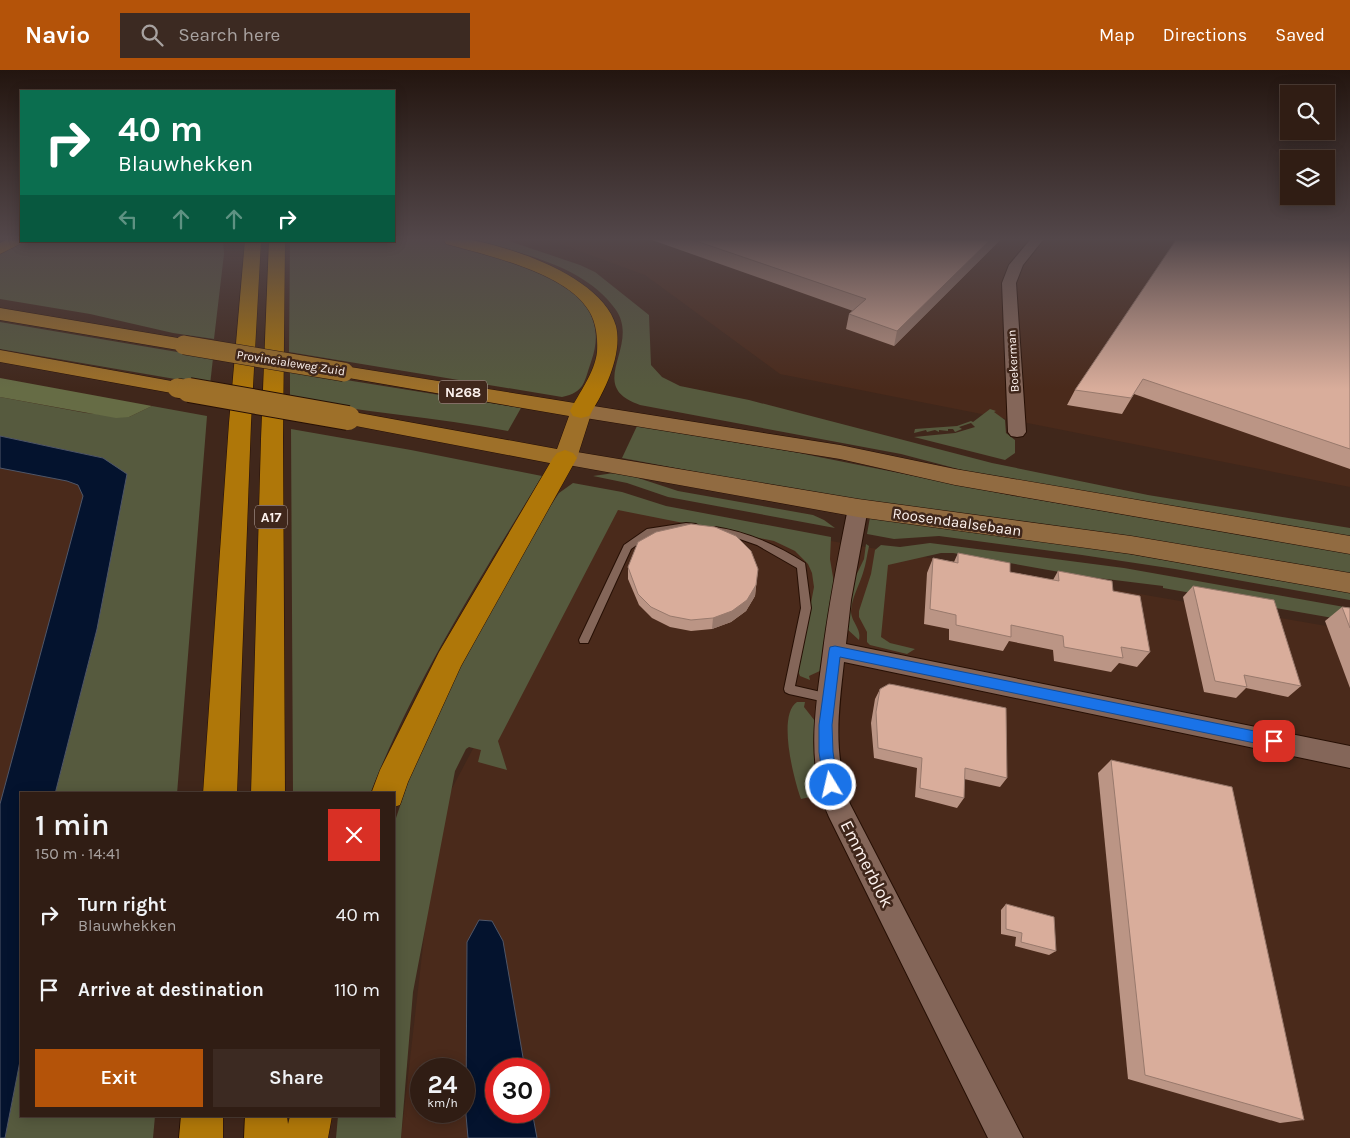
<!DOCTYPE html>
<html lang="en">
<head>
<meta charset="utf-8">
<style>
	body { margin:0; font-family:Karla,sans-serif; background:#3c2a22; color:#f1f3f6; height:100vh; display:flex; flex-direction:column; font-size:19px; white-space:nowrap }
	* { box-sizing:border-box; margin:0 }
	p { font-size:16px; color:#a8a2a0 }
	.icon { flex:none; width:28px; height:28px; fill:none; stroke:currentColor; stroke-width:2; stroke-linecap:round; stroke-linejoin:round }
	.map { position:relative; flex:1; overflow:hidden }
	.details { position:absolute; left:20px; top:722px; width:375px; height:325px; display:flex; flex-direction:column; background:#301d14; border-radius:0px; box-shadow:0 2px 12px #0003,0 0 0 1px #4b3b34 }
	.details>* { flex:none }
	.top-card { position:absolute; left:20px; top:20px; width:375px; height:152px; border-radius:0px; box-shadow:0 2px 12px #0003,0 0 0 1px #4b3b34; background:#0b6e4f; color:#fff; overflow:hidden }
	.buttons { position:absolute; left:1280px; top:15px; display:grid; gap:10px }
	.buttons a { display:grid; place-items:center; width:55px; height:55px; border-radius:0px; background:#301d14; box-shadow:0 2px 12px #0003,0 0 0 1px #4b3b34; font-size:25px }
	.speed { position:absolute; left:410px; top:988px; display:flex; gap:10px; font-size:25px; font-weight:700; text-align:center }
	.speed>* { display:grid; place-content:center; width:65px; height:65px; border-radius:50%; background:#301d14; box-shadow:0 2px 12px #0003,0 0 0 1px #4b3b34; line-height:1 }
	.speed small { font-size:12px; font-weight:400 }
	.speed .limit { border:8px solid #d22; background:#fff; color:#111 }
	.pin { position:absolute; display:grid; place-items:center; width:42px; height:42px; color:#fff; margin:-21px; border-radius:10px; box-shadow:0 2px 8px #0006 }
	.me { position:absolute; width:55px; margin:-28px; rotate:351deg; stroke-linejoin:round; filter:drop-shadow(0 0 4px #0008) }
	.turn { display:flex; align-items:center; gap:18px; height:105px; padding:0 15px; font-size:22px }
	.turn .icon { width:65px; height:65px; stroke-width:2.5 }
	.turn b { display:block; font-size:35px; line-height:42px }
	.lanes { display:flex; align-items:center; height:48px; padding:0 15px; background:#0003; justify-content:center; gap:25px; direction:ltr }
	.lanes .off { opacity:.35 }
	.round { display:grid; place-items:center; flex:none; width:52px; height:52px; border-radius:0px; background:#3c2a22 }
	.headline { display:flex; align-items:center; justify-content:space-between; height:85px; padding:0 15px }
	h1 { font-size:30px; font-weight:600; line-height:38px }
	.primary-button { display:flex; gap:10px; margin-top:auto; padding:10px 15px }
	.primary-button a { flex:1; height:58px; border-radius:0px; background:#b45309; color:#fff; font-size:20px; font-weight:600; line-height:58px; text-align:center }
	.primary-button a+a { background:#3c2a22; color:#f1f3f6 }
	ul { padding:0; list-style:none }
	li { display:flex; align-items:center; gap:15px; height:75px; padding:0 15px }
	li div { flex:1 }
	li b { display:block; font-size:19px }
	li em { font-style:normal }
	header { display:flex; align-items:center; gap:30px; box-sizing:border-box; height:70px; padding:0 25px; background:#b45309; color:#fff }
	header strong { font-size:24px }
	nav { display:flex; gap:28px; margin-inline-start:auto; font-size:18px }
	.search { width:350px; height:45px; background:#3c2a22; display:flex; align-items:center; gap:12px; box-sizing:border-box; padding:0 18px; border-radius:0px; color:#a8a2a0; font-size:19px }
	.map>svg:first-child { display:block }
	.built { fill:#4a2a1b; fill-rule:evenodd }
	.green { fill:#565a3e }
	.forest { fill:#666c45 }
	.water { fill:#04132e; stroke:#4f5668 }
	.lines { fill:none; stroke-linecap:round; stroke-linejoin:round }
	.lane-casing { stroke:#260f04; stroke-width:2 }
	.street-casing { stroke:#260f04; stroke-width:2 }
	.secondary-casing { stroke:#260f04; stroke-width:1 }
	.primary-casing { stroke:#260f04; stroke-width:1 }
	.highway-casing { stroke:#260f04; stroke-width:1 }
	.lane { fill:#846659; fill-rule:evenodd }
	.street { fill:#846659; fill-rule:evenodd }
	.secondary { fill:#916b41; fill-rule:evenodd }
	.primary { fill:#9e7029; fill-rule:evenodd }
	.highway { fill:#af7709; fill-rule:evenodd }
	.primary-bridge-far1-casing { stroke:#260f04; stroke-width:20; stroke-linecap:butt }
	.primary-bridge-casing { stroke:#260f04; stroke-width:26; stroke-linecap:butt }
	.primary-bridge-far1 { stroke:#9e7029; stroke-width:19 }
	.primary-bridge { stroke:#9e7029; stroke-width:24 }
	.wall { fill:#bb9585 }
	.shaded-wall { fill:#98796c }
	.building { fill:#d9ad9b; stroke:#98796c }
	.route { fill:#1a73e8; stroke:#114b97 }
	.labels { text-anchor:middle; stroke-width:5; stroke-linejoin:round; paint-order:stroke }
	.far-street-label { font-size:12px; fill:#fdf2ee; stroke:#40271b }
	.shield { fill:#40271b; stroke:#c4b5af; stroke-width:1 }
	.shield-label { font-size:14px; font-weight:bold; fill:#fdf2ee }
	.street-label { font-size:15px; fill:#fdf2ee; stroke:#40271b }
	.near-street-label { font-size:18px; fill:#fdf2ee; stroke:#40271b }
</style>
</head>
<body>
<header>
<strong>Navio</strong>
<div class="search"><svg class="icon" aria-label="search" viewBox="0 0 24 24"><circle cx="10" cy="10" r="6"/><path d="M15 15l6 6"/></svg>Search here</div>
<nav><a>Map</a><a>Directions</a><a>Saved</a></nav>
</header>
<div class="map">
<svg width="1350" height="1068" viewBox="0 0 1350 1068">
	<rect width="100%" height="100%" fill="#40271b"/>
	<!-- built -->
	<g class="built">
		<polygon points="549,170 1350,170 1350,417 780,304 645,205"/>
		<polygon points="0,338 85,399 121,724 21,724 21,1046 69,1068 0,1068"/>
		<path d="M 603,432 L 1350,560 L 1350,1068 L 401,1068 L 438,745 ZM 421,999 L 464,999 L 464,1041 L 421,1041 ZM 496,999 L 539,999 L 539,1041 L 496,1041 Z"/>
	</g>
	<!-- green -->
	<g class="green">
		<path d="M 394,170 C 409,170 428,167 444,170 C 461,174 478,181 495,187 C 544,202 615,226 591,292 C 584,312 585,322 562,327 L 289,282 L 290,171 Z"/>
		<path d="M 477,170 L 506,170 L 580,195 L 595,202 L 649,245 L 651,295 L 662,307 L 680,316 L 749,330 L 992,393 L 1148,425 L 1350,458 L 1350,469 L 1000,410 L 901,384 L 640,335 C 584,316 641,277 616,240 C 585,196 525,185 477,170 Z"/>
		<polygon points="25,171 223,171 224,184 214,269 173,263 90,244 0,229 0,183"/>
		<polygon points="0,252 213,288 210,315 0,279"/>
		<path d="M 290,301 L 521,338 L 508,361 C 436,347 362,342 290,329 Z"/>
		<polygon points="0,327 86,343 129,347 152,336 207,346 177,724 55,724 97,559 103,388 0,366"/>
		<polygon points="990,339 996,341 994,342 1005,350 1006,363 1015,370 1015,383 1005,390 914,367 955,363 975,357 971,353 959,357 962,359 955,362 953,359 948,359 948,361 939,360 939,362 935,360 927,362 926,360 914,363 915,359 957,356 971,351 973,352"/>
		<polygon points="637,356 799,383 1014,426 1350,483 1350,505 783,418 622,388"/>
		<path d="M 291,359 L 411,380 L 542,406 C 480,509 414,611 370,724 L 293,724 Z"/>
		<polygon points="614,403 629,405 678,421 813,445 824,450 835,458 668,427 627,413 593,406"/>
		<polygon points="573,413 622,422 666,436 831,467 830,489 834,513 822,600 809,606 810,610 800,606 798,601 814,517 812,503 808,494 795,481 774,471 618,440 498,671 507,700 478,692 481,680 469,677 466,679 455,701 413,922 401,1068 336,1068 338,1046 394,1046 394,754 414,694 446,623 547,441 559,423"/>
		<polygon points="870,447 1076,475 1350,521 1350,530 1175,499 1082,485 939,466 894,469 867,464"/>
		<polygon points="930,473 1124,498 1350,538 1350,551 1163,518 1163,516 1082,506 953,483 941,483 888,495 881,567 890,573 915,579 907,584 870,575 867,572 867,562 859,547 859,541 871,504 875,480 881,475 900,477"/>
		<path d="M 866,474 L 869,476 C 867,485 866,494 863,503 C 859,516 852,527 851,541 C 851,552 862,559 859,570 L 846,558 L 851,516 L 864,489 Z"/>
		<path d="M 797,632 L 805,632 L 804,637 L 815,651 L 814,676 L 818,702 L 808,721 L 810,727 L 801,729 C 794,710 777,645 797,632 Z"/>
		<polygon points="21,955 21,1046 155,1046 153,1068 5,1068 21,986"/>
	</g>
	<!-- forest -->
	<polygon class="forest" points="0,308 152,336 129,347 116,348 0,327"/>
	<!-- water -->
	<g class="water">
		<polygon points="0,366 103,388 127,404 97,559 55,724 21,724 21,986 5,1068 0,1068 0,734 83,426 78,415 67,411 0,398"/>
		<polygon points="479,850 492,851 503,871 525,999 496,999 496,1041 532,1041 537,1068 468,1068 466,1045 467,872"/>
	</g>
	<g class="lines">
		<defs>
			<g id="lane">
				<polygon points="686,453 696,454 701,457 696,460 686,459 652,464 631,479 588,573 580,573 579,570 624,475 647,459"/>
				<path d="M 715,457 C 748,462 777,475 805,493 L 811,538 L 795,616 L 834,625 L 836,628 L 834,631 L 830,633 L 789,624 L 785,622 L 784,619 L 801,538 L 797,498 L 757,475 L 737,468 L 712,462 L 710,460 L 712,458 Z"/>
			</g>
			<g id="street">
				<polygon points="1030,170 1043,170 1023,195 1016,213 1026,362 1023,366 1017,367 1011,366 1008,362 1002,213 1009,195"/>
				<path d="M 858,431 L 865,433 L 868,438 L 851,530 L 846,574 L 1350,676 L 1350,698 L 844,592 C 838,646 833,682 850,734 L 1023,1068 L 988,1068 L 829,747 C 806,695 815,642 822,589 C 828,538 838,488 848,438 L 851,433 Z"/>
			</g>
			<g id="secondary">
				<polygon points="581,334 840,375 955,399 1350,466 1350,484 955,415 840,389 573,346 570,341 573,336"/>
				<polygon points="565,380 858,429 1131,466 1350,503 1350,523 1131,484 858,447 557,393 553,388 557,383"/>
			</g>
			<g id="primary">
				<polygon points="0,238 184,269 191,271 194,275 191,279 184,281 0,250"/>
				<polygon points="0,280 177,312 184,314 188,318 184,322 177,324 0,292"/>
				<polygon points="344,296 581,334 589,336 592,341 577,388 573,393 565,396 340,353 337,348 340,343 348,341 557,379 569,346 337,306 334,302 337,298"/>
			</g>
			<g id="highway">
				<polygon points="6,170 26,171 0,184 0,173"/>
				<path d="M 444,170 C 452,170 462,169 471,170 C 515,178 603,208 616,256 C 623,285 604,323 589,346 L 581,348 L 573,346 L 570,341 C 579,323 595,302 597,282 C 598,267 596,250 587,238 C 563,202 486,185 446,174 Z"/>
				<polygon points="245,171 261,171 251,353 237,724 203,724 229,353"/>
				<polygon points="269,171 285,171 283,369 285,724 251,724 261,369"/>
				<polygon points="565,380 573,383 577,388 461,596 408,712 400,735 394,737 394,724 371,724 380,700 439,582 553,388 557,383"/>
				<polygon points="181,1046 223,1046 223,1068 179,1068"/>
				<polygon points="245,1046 287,1046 288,1054 290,1046 332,1046 328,1068 244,1068"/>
			</g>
		</defs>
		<!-- lane casing -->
		<use href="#lane" class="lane-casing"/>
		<!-- street casing -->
		<use href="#street" class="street-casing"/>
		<!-- secondary casing -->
		<use href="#secondary" class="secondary-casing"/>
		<!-- primary casing -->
		<use href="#primary" class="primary-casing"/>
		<!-- highway casing -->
		<use href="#highway" class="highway-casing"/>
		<!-- lane -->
		<use href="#lane" class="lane"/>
		<!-- street -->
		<use href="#street" class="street"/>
		<!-- secondary -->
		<use href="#secondary" class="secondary"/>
		<!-- primary -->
		<use href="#primary" class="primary"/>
		<!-- highway -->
		<use href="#highway" class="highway"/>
		<defs>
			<g id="primary-bridge-far1">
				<polyline points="184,275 344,302"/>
				<polyline points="177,318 196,321"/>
			</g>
			<polyline id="primary-bridge" points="189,320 348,348"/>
		</defs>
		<!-- primary-bridge-far1 casing -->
		<use href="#primary-bridge-far1" class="primary-bridge-far1-casing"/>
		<!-- primary-bridge casing -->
		<use href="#primary-bridge" class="primary-bridge-casing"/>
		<!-- primary-bridge-far1 -->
		<use href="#primary-bridge-far1" class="primary-bridge-far1"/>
		<!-- primary-bridge -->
		<use href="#primary-bridge" class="primary-bridge"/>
	</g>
	<!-- wall -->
	<g class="wall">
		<polygon points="652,170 1000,170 894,276 846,259 849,244 853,241"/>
		<polygon points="1350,170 1350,399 1134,324 1122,344 1067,335 1075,320"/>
		<polygon points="958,483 1010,502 1053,510 1058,501 1113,521 1150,582 1137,597 1119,593 1111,602 1054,591 1053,580 1009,571 1003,581 949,570 949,559 924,554 927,503 933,488 954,492"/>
		<polygon points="628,497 758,499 755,526 746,541 731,552 712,559 691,561 670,557 652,548 639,535 628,509"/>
		<polygon points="1193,516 1301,616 1288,627 1246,618 1236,628 1204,622 1183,527"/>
		<polygon points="1342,537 1350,538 1350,618 1325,551"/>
		<polygon points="880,619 1007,708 1000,717 964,709 964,728 957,738 915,727 917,698 874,688 871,653 875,629"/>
		<polygon points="1111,690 1304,1050 1280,1053 1128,1009 1098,703"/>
		<polygon points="1006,834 1056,881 1049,885 1015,876 1016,867 1001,864 1001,840"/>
	</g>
	<!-- shaded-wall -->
	<g class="shaded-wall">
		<polygon points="990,170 1000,170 894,276 897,261"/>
		<polygon points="756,515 755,526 746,541 731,552 712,559 713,548"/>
	</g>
	<!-- building -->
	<g class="building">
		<polygon points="693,170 990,170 897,261 849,244 866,229"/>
		<polygon points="1176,170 1350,170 1350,379 1143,309 1131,328 1075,320"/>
		<polygon points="691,454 715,457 736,466 751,481 758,499 756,515 747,530 732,541 713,548 691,550 670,546 651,537 638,524 628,497 638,472 656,462"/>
		<polygon points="958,483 1010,493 1010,502 1059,511 1058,501 1112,511 1113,521 1140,526 1150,582 1121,577 1123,588 1064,577 1063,566 1011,555 1011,567 956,555 956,545 930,539 933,488 958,493"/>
		<polygon points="1193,516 1274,530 1301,616 1244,605 1247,617 1215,611"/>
		<polygon points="1342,537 1350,538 1350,558"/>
		<polygon points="889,614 895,615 1006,638 1007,708 965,698 964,728 920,718 922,688 878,678 876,642 880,619"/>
		<polygon points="1111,690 1232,717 1304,1050 1145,1005"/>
		<polygon points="1006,834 1054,847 1056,881 1021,872 1022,863 1006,859"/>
	</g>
	<!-- sky -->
	<linearGradient id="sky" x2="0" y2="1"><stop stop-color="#23150f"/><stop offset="0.53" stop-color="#53474a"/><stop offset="1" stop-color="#53474a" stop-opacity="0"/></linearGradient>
	<rect width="1350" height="319" fill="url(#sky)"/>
	<!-- route -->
	<polygon class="route" points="835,576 1274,665 1279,667 1281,671 1279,675 1274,677 840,587 832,655 833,682 838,715 836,719 831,721 826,719 824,715 819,682 819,655 829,581 830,577"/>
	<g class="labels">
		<!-- far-street labels -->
		<g class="far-street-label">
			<text transform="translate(1013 291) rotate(-93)" y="4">Boekerman</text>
			<text transform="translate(291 293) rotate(9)" y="4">Provincialeweg Zuid</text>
		</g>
		<!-- shield labels -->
		<g class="shield">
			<rect x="439" y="310.5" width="48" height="23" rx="4"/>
			<rect x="255" y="435.5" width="32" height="23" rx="4"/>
		</g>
		<g class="shield-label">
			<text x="463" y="327">N268</text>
			<text x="271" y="452">A17</text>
		</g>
		<!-- street labels -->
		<g class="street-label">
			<text transform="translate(957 452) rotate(8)" y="5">Roosendaalsebaan</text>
		</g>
		<!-- near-street labels -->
		<g class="near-street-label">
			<text transform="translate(867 794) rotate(63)" y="6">Emmerblok</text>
		</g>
	</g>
</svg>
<div class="buttons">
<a><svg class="icon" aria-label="search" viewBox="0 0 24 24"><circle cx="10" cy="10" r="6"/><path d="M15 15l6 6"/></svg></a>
<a><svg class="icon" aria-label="layers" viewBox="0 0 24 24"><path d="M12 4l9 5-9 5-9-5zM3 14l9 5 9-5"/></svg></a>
</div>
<div class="speed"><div>24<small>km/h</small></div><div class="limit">30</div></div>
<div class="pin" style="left:1274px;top:671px;background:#d93025"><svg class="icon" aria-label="arrive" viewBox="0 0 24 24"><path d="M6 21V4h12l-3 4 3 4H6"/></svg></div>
<svg class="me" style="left:831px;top:715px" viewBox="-20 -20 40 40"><circle r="17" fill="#1a73e8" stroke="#fff" stroke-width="3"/><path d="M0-11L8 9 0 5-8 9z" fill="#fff"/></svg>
<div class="top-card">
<div class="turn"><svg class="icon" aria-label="right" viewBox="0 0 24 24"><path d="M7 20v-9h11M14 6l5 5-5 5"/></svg><div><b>40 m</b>Blauwhekken</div></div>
<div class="lanes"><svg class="icon off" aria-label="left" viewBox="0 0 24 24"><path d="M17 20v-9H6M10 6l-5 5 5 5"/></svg><svg class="icon off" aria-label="ahead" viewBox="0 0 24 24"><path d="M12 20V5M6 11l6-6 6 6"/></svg><svg class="icon off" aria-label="ahead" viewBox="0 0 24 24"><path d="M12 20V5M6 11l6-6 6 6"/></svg><svg class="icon" aria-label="right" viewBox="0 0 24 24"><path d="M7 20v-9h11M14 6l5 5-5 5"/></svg></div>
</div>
<section class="details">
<div class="headline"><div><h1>1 min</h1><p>150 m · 14:41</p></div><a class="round" style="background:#d93025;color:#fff"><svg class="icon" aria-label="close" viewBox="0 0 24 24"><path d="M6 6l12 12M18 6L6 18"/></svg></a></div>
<ul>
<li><svg class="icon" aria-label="right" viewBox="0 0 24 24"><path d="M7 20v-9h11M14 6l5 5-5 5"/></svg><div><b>Turn right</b><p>Blauwhekken</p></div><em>40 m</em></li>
<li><svg class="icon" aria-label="arrive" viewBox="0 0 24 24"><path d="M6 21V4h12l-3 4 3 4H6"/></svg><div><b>Arrive at destination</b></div><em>110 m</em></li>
</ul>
<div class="primary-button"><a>Exit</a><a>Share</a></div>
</section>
</div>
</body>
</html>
